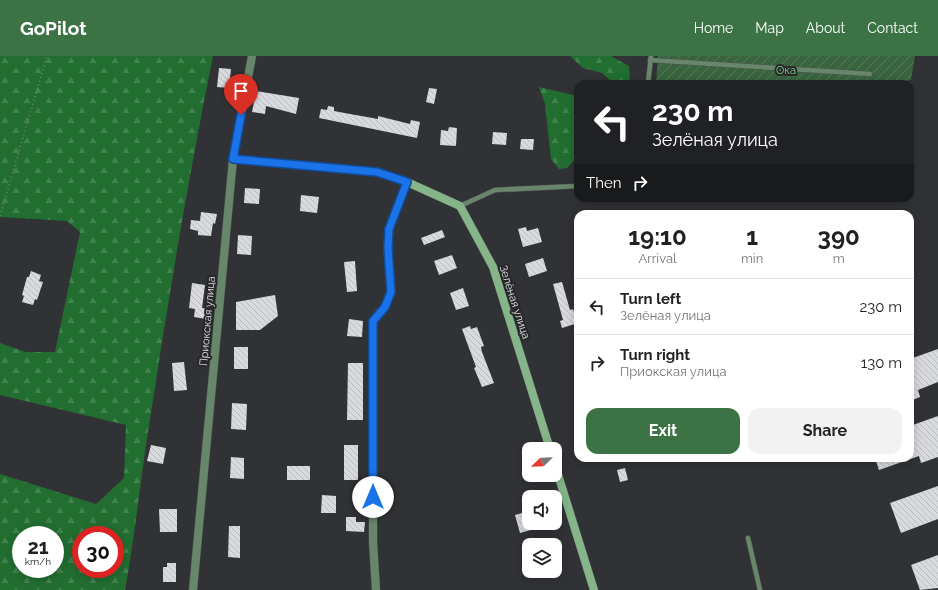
<!DOCTYPE html>
<html lang="en">
<head>
<meta charset="utf-8">
<style>
	body { margin:0; font-family:Raleway,sans-serif; background:#f2f2f2; color:#222; height:100vh; display:flex; flex-direction:column; font-size:15px; white-space:nowrap }
	* { box-sizing:border-box; margin:0 }
	p { font-size:13px; color:#767676 }
	.icon { flex:none; width:22px; height:22px; fill:none; stroke:currentColor; stroke-width:2; stroke-linecap:round; stroke-linejoin:round }
	.map { position:relative; flex:1; overflow:hidden }
	.details { position:absolute; left:574px; top:154px; width:340px; height:252px; display:flex; flex-direction:column; background:#fff; border-radius:12px; box-shadow:0 2px 10px #0003 }
	.details>* { flex:none }
	.top-card { position:absolute; left:574px; top:24px; width:340px; height:122px; border-radius:12px; box-shadow:0 2px 10px #0003; background:#202124; color:#fff; overflow:hidden }
	.needle { width:26px; rotate:247deg }
	.buttons { position:absolute; left:522px; top:386px; display:grid; gap:8px }
	.buttons a { display:grid; place-items:center; width:40px; height:40px; border-radius:8px; background:#fff; box-shadow:0 2px 10px #0003; font-size:20px }
	.speed { position:absolute; left:12px; top:470px; display:flex; gap:8px; font-size:20px; font-weight:700; text-align:center }
	.speed>* { display:grid; place-content:center; width:52px; height:52px; border-radius:50%; background:#fff; box-shadow:0 2px 10px #0003; line-height:1 }
	.speed small { font-size:10px; font-weight:400 }
	.speed .limit { border:6px solid #d22; background:#fff; color:#111 }
	.pin { position:absolute; display:grid; place-items:center; width:34px; height:34px; color:#fff; margin:-41px -17px; border-radius:50% 50% 50% 0; rotate:-45deg; box-shadow:0 0 4px #0007 }
	.pin .icon { rotate:45deg }
	.me { position:absolute; width:44px; margin:-22px; rotate:0deg; stroke-linejoin:round; filter:drop-shadow(0 0 3px #0008) }
	.turn { display:flex; align-items:center; gap:14px; height:84px; padding:0 12px; font-size:18px }
	.turn .icon { width:52px; height:52px; stroke-width:2.5 }
	.turn b { display:block; font-size:28px; line-height:34px }
	.then { display:flex; align-items:center; height:38px; padding:0 12px; background:#0003; gap:8px; font-size:15px }
	.eta { display:flex; justify-content:space-evenly; align-items:center; height:68px; text-align:center }
	.eta b { font-size:24px; font-weight:700; line-height:28px }
	.primary-button { display:flex; gap:8px; margin-top:auto; padding:8px 12px }
	.primary-button a { flex:1; height:46px; border-radius:12px; background:#3b7345; color:#fff; font-size:16px; font-weight:700; line-height:46px; text-align:center }
	.primary-button a+a { background:#f2f2f2; color:#222 }
	ul { padding:0; list-style:none }
	li { display:flex; align-items:center; gap:12px; height:56px; padding:0 12px; border-top:1px solid #e0e0e0 }
	li div { flex:1 }
	li b { display:block; font-size:15px }
	li em { font-style:normal }
	header { display:flex; align-items:center; gap:24px; box-sizing:border-box; height:56px; padding:0 20px; background:#3b7345; color:#fff }
	header strong { font-size:19px }
	nav { display:flex; gap:22px; margin-inline-start:auto; font-size:14px }
	.map>svg:first-child { display:block }
	.forest { fill:url(#forest-firs); fill-rule:evenodd }
	.garden { fill:url(#garden-furrows) }
	.building { fill:url(#building-back-hatch) }
	.lines { fill:none; stroke-linecap:round; stroke-linejoin:round }
	.lane-casing { stroke:#4d4e51; stroke-width:5.5 }
	.street-casing { stroke:#4d4e51; stroke-width:9 }
	.secondary-casing { stroke:#4d4e51; stroke-width:9 }
	.path { stroke:#7f8083; stroke-width:1.5; stroke-dasharray:1 3; stroke-linecap:butt }
	.lane { stroke:#68866a; stroke-width:4.5 }
	.street { stroke:#68866a; stroke-width:8 }
	.secondary { stroke:#85b589; stroke-width:8 }
	.route-casing { stroke:#114b97; stroke-width:10 }
	.route { stroke:#1a73e8; stroke-width:7 }
	.labels { text-anchor:middle; stroke-width:4; stroke-linejoin:round; paint-order:stroke }
	.park-label { font-size:11px; fill:#78da85; stroke:#28282b }
	.street-label { font-size:11px; fill:#dfe0e2; stroke:#28282b }
</style>
</head>
<body>
<header>
<strong>GoPilot</strong>
<nav><a>Home</a><a>Map</a><a>About</a><a>Contact</a></nav>
</header>
<div class="map">
<svg width="938" height="534" viewBox="0 0 938 534">
	<defs>
		<pattern id="forest-firs" width="22" height="20" patternUnits="userSpaceOnUse"><rect width="22" height="20" fill="#226e31"/><path d="M5 1l3.5 6h-7zM16 11l3.5 6h-7z" fill="#42824f"/></pattern>
		<pattern id="garden-furrows" width="10" height="10" patternUnits="userSpaceOnUse"><rect width="10" height="10" fill="#39643e"/><path d="M-1 1l2-2M0 10L10 0M9 11l2-2" fill="none" stroke="#557a5a"/></pattern>
		<pattern id="building-back-hatch" width="6" height="6" patternUnits="userSpaceOnUse"><rect width="6" height="6" fill="#d9dade"/><path d="M-1 5l2 2M0 0l6 6M5-1l2 2" fill="none" stroke="#bbbcbf"/></pattern>
	</defs>
	<rect width="100%" height="100%" fill="#313235"/>
	<!-- forest -->
	<g class="forest">
		<path d="M 0,0 L 213,0 C 189,119 169,238 151,357 C 141,416 136,475 125,534 L 0,534 L 0,418 L 96,448 L 124,422 L 126,369 L 0,339 L 0,287 L 26,296 L 55,296 L 80,176 L 67,165 L 0,161 ZM 21,479 L 55,479 L 55,513 L 21,513 ZM 81,479 L 115,479 L 115,513 L 81,513 Z"/>
		<polygon points="570,0 611,0 629,10 630,28 615,28 602,17 583,12"/>
		<polygon points="539,31 578,40 578,100 567,112 559,113 551,103 545,48"/>
	</g>
	<!-- garden -->
	<polygon class="garden" points="658,0 915,0 911,24 884,28 656,28"/>
	<!-- building -->
	<g class="building">
		<polygon points="219,12 231,13 229,32 217,31"/>
		<polygon points="429,32 437,33 434,48 426,46"/>
		<polygon points="256,35 299,42 296,58 266,50 265,58 252,56"/>
		<polygon points="328,50 334,51 334,55 350,58 378,63 378,60 410,68 411,64 420,66 417,82 319,62 321,53 327,54"/>
		<polygon points="449,71 457,72 456,90 440,89 441,74 448,75"/>
		<polygon points="493,76 507,77 506,89 492,88"/>
		<polygon points="521,83 534,83 533,94 520,93"/>
		<polygon points="245,132 260,133 259,148 244,147"/>
		<polygon points="301,139 319,141 317,157 300,155"/>
		<polygon points="201,156 217,158 215,168 213,167 211,180 198,179 198,175 190,173 191,164 200,165"/>
		<polygon points="526,171 527,175 538,172 542,186 523,191 518,173"/>
		<polygon points="442,174 445,181 424,189 421,182"/>
		<polygon points="238,179 252,180 251,199 237,198"/>
		<polygon points="452,199 457,212 439,219 434,205"/>
		<polygon points="543,202 547,215 529,221 525,208"/>
		<polygon points="355,205 357,235 347,236 344,206"/>
		<polygon points="31,215 41,219 39,225 43,226 37,244 35,243 33,249 22,246 24,240 22,239 27,221 29,221"/>
		<polygon points="562,226 570,254 573,253 578,267 562,272 560,265 563,264 553,228"/>
		<polygon points="192,227 205,229 202,252 207,253 206,263 194,261 195,253 189,252"/>
		<polygon points="463,232 469,250 456,254 450,237"/>
		<polygon points="275,239 278,260 260,274 236,274 236,246"/>
		<polygon points="349,263 363,265 362,281 347,280"/>
		<polygon points="470,270 471,273 477,271 484,290 481,291 482,296 494,327 482,331 474,312 476,311 462,273"/>
		<rect x="234" y="291" width="14" height="22"/>
		<polygon points="938,293 938,326 918,334 920,341 910,345 910,303"/>
		<polygon points="184,306 187,334 174,335 172,307"/>
		<polygon points="348,307 363,307 363,364 347,364"/>
		<polygon points="232,347 247,348 246,374 231,373"/>
		<polygon points="938,360 938,401 921,407 919,400 879,414 875,402 910,402 910,370"/>
		<polygon points="151,389 166,392 163,408 147,405"/>
		<rect x="344" y="389" width="14" height="35"/>
		<polygon points="231,401 244,402 244,423 230,422"/>
		<rect x="287" y="410" width="23" height="14"/>
		<polygon points="625,412 628,424 620,426 617,414"/>
		<polygon points="938,430 938,463 901,477 890,447"/>
		<polygon points="322,439 336,440 336,457 321,457"/>
		<polygon points="159,453 177,453 177,476 160,476"/>
		<polygon points="529,455 529,467 548,467 549,469 520,477 515,459"/>
		<polygon points="346,461 356,461 356,466 365,466 364,476 346,475"/>
		<polygon points="229,470 240,470 240,502 228,501"/>
		<polygon points="938,499 938,532 920,534 911,509"/>
		<polygon points="167,507 176,507 176,526 163,526 163,511 167,511"/>
	</g>
	<g class="lines">
		<defs>
			<g id="lane">
				<polyline points="650,4 870,18"/>
				<polyline points="648,28 651,0"/>
				<polyline points="460,150 495,134 578,130"/>
				<polyline points="748,482 760,534"/>
			</g>
			<g id="street">
				<polyline points="193,534 233,103 252,0"/>
				<polyline points="376,534 373,486 373,265 385,251 391,236 388,192 389,173 407,126"/>
			</g>
			<g id="secondary">
				<polyline points="233,103 377,116 407,126 460,150 493,211 550,393"/>
				<polyline points="555,409 594,534"/>
			</g>
		</defs>
		<!-- lane casing -->
		<use href="#lane" class="lane-casing"/>
		<!-- street casing -->
		<use href="#street" class="street-casing"/>
		<!-- secondary casing -->
		<use href="#secondary" class="secondary-casing"/>
		<!-- path -->
		<polyline class="path" points="0,160 47,0"/>
		<!-- lane -->
		<use href="#lane" class="lane"/>
		<!-- street -->
		<use href="#street" class="street"/>
		<!-- secondary -->
		<use href="#secondary" class="secondary"/>
	</g>
	<g class="lines">
		<defs>
			<polyline id="route" points="241,59 233,103 377,116 407,126 389,173 388,192 391,236 385,251 373,265 373,441"/>
		</defs>
		<!-- route casing -->
		<use href="#route" class="route-casing"/>
		<!-- route -->
		<use href="#route" class="route"/>
	</g>
	<g class="labels">
		<!-- park labels -->
		<g class="park-label">
			<text x="786" y="18">Ока</text>
		</g>
		<!-- street labels -->
		<g class="street-label">
			<text transform="translate(515 246) rotate(72)" y="4">Зелёная улица</text>
			<text transform="translate(207 265) rotate(-85)" y="4">Приокская улица</text>
		</g>
	</g>
</svg>
<div class="buttons">
<a><svg class="needle" viewBox="-14 -14 28 28"><path d="M0-13l5 13h-10z" fill="#e53935"/><path d="M0 13l5-13h-10z" fill="#767676"/></svg></a>
<a><svg class="icon" aria-label="sound" viewBox="0 0 24 24"><path d="M4 9h4l5-4v14l-5-4H4zM17 9q2 3 0 6"/></svg></a>
<a><svg class="icon" aria-label="layers" viewBox="0 0 24 24"><path d="M12 4l9 5-9 5-9-5zM3 14l9 5 9-5"/></svg></a>
</div>
<div class="speed"><div>21<small>km/h</small></div><div class="limit">30</div></div>
<div class="pin" style="left:241px;top:59px;background:#d93025"><svg class="icon" aria-label="arrive" viewBox="0 0 24 24"><path d="M6 21V4h12l-3 4 3 4H6"/></svg></div>
<svg class="me" style="left:373px;top:441px" viewBox="-20 -20 40 40"><circle r="19" fill="#fff"/><path d="M0-13L10 11 0 6-10 11z" fill="#1a73e8"/></svg>
<div class="top-card">
<div class="turn"><svg class="icon" aria-label="left" viewBox="0 0 24 24"><path d="M17 20v-9H6M10 6l-5 5 5 5"/></svg><div><b>230 m</b>Зелёная улица</div></div>
<div class="then">Then<svg class="icon" aria-label="right" viewBox="0 0 24 24"><path d="M7 20v-9h11M14 6l5 5-5 5"/></svg></div>
</div>
<section class="details">
<div class="eta">
<div><b>19:10</b><p>Arrival</p></div>
<div><b>1</b><p>min</p></div>
<div><b>390</b><p>m</p></div>
</div>
<ul>
<li><svg class="icon" aria-label="left" viewBox="0 0 24 24"><path d="M17 20v-9H6M10 6l-5 5 5 5"/></svg><div><b>Turn left</b><p>Зелёная улица</p></div><em>230 m</em></li>
<li><svg class="icon" aria-label="right" viewBox="0 0 24 24"><path d="M7 20v-9h11M14 6l5 5-5 5"/></svg><div><b>Turn right</b><p>Приокская улица</p></div><em>130 m</em></li>
</ul>
<div class="primary-button"><a>Exit</a><a>Share</a></div>
</section>
</div>
</body>
</html>
